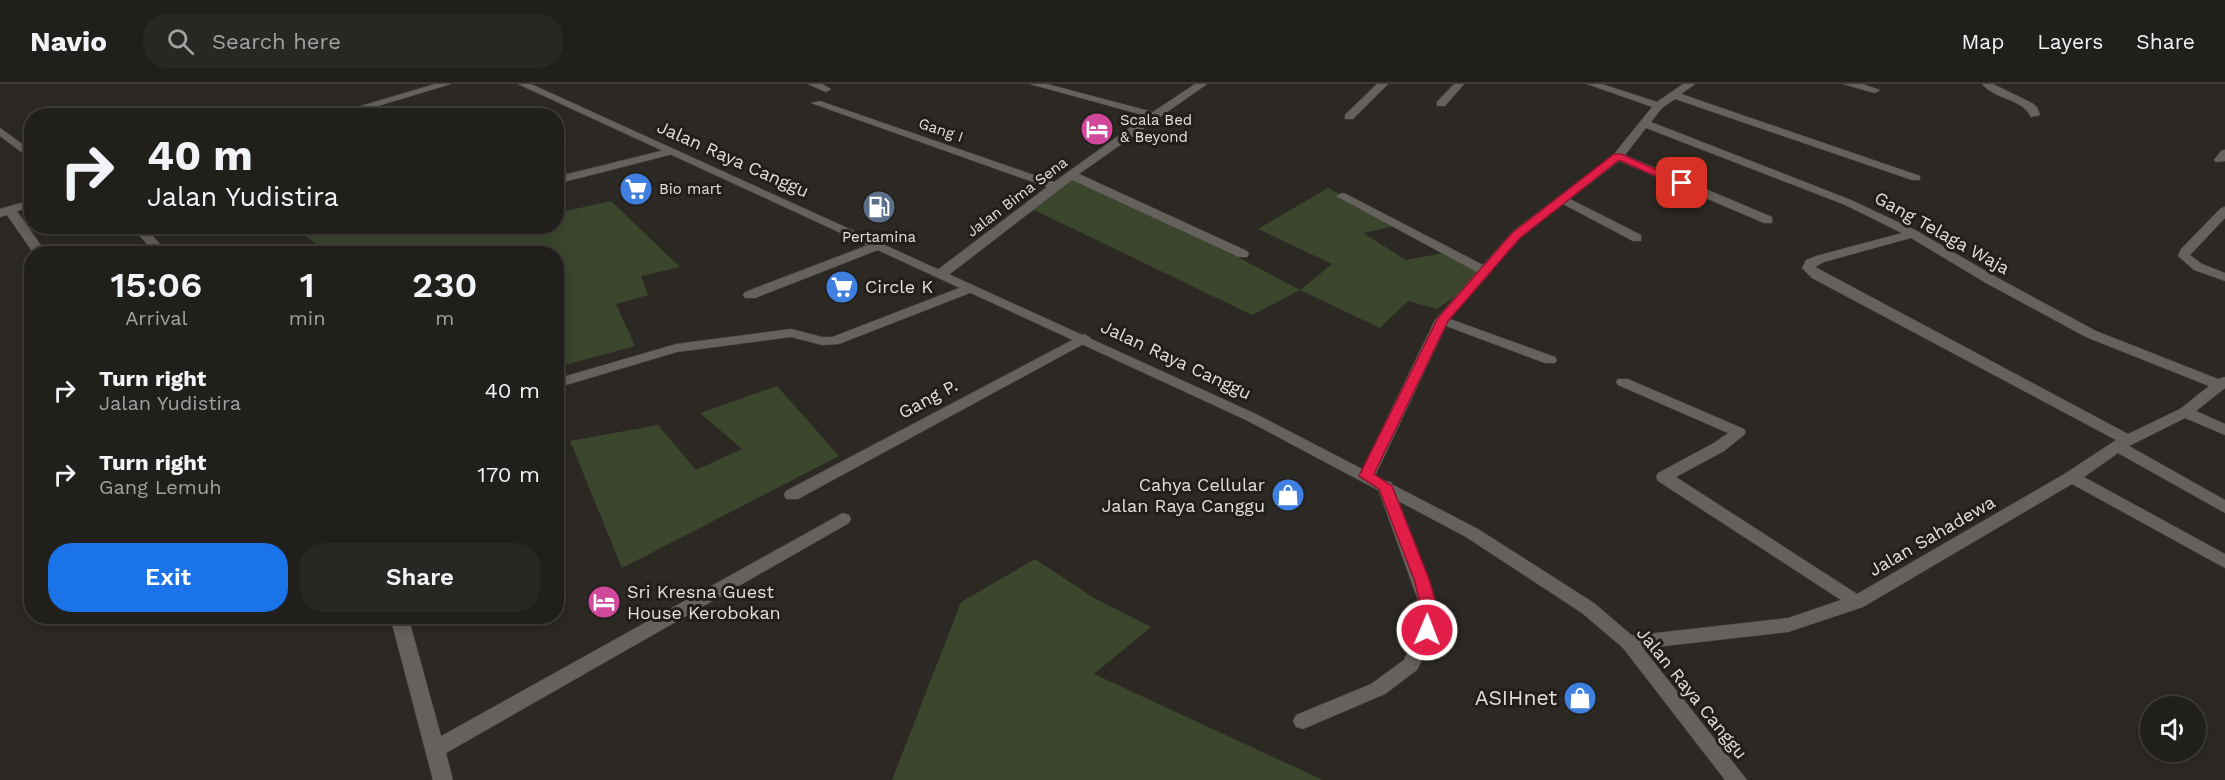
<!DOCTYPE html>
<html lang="en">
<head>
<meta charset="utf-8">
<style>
	body { margin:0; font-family:"Work Sans",sans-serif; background:#292724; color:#f1f3f6; height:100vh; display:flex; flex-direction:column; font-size:22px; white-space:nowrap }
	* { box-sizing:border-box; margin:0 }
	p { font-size:20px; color:#a2a2a3 }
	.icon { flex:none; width:33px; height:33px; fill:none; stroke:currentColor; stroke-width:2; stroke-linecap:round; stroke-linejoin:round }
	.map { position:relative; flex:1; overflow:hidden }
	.drawer { position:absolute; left:24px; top:162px; width:540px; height:378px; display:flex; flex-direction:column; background:#211f1b; border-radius:24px; box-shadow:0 3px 15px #0003,0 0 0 2px #3e3d3a }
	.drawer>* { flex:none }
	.banner { position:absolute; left:24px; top:24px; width:540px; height:126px; border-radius:24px; box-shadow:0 3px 15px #0003,0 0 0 2px #3e3d3a; background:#211f1b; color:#f1f3f6; overflow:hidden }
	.controls { position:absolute; left:2140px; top:612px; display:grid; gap:12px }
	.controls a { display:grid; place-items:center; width:66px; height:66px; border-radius:50%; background:#211f1b; box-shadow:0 3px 15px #0003,0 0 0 2px #3e3d3a; font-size:30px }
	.pin { position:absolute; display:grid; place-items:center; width:51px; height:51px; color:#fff; margin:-26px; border-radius:12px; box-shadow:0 3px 9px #0006 }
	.me { position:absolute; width:66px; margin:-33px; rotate:1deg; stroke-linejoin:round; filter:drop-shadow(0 0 4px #0008) }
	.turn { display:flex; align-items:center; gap:21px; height:126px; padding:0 24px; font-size:27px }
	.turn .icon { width:78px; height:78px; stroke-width:2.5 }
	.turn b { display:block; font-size:42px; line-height:51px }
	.eta { display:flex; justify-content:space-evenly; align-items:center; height:102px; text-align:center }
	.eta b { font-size:36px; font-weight:600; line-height:42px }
	.primary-button { display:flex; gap:12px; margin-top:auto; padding:12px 24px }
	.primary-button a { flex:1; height:69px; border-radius:24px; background:#1a73e8; color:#fff; font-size:24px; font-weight:600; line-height:69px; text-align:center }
	.primary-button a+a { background:#292724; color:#f1f3f6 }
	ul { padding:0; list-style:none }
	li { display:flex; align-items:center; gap:18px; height:84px; padding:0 24px }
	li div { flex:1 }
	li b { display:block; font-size:22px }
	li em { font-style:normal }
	header { display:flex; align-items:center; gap:36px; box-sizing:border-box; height:84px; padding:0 30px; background:#211f1b; border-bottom:2px solid #3e3d3a }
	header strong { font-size:28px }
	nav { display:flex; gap:33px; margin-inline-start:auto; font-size:21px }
	.search { width:420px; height:54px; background:#292724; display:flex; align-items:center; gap:15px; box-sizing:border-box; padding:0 21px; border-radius:24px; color:#a2a2a3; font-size:22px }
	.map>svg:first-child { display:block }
	.green { fill:#3b462d }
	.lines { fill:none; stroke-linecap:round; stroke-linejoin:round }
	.street-casing { stroke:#494744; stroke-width:1 }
	.secondary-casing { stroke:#494744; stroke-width:1 }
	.street { fill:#65615c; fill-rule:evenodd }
	.secondary { fill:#65615c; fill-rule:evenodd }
	.route { fill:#e11d48; stroke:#92132f; stroke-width:1.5 }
	.labels { text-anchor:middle; stroke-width:6; stroke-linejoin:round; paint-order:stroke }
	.far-poi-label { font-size:15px; fill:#e1dfdc; stroke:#221f1b; text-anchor:start }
	.far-street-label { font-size:15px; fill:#e1dfdc; stroke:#221f1b }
	.street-label { font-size:18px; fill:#e1dfdc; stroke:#221f1b }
	.poi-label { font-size:18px; fill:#e1dfdc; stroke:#221f1b; text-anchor:start }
	.near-poi-label { font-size:21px; fill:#e1dfdc; stroke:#221f1b; text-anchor:end }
</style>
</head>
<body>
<header>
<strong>Navio</strong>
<div class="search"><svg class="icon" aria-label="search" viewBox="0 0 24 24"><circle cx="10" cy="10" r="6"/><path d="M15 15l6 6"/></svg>Search here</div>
<nav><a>Map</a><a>Layers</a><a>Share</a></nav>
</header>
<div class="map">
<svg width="2225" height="696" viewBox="0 0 2225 696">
	<rect width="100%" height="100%" fill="#2c2924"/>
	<!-- green -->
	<g class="green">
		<polygon points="1077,88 1300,206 1332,180 1258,145 1328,104 1400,141 1363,149 1406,176 1448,168 1488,189 1437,225 1408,217 1380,244 1300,206 1252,231 1028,123"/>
		<polygon points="611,117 680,183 641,192 648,211 616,220 635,262 561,282 556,270 556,170 328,169 294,143 452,143 461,152 501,143 556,142 557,129"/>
		<polygon points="777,302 839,372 622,484 570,357 658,341 696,386 742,365 700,329"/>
		<polygon points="1035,475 1094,514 1151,543 1094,590 1323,696 892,696 961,518"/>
	</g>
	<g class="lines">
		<defs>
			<g id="street">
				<polygon points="435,0 451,0 345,32 327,32"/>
				<polygon points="808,0 822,0 831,5 826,8"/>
				<polygon points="1030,0 1047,0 1153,28 1195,0 1207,0 1079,90 1247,167 1249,170 1247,173 1239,173 1072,96 946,193 936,193 935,190 936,187 1047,103 811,19 820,17 1054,98 1146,32"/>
				<polygon points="1377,0 1388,0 1353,35 1345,35 1345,31"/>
				<polygon points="1454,0 1464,0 1445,22 1437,22 1437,18"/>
				<path d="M 1587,0 L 1602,0 L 1657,18 L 1683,0 L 1695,0 L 1681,10 L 1920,92 L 1920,96 L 1912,96 L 1675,15 L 1662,24 L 1651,38 L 1851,116 L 1917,147 L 1996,193 L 2096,247 L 2218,295 L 2225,293 L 2225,304 L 2196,327 L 2225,340 L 2225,351 L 2185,334 L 2129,362 L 2225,416 L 2225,429 L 2118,369 L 2084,393 L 2225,470 L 2225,484 L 2072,400 L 1863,523 L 1788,548 L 1629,566 L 1623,564 L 1620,559 L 1623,554 L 1629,552 L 1788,534 L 1841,516 L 1658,397 L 1656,393 L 1658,389 L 1714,359 L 1728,349 L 1618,301 L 1616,298 L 1618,295 L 1628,295 L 1744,345 L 1746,348 L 1744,351 L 1724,367 L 1676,393 L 1857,510 L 2066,389 L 2116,356 L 1812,194 L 1802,184 L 1806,176 L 1816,172 L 1902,149 L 1843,120 L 1646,44 L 1625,71 L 1772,133 L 1772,139 L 1764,139 L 1619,77 L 1570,115 L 1641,151 L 1641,157 L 1633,157 L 1563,120 L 1520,154 L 1450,235 L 1555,273 L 1557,276 L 1555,279 L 1545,279 L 1446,242 L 1375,392 L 1373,396 L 1361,396 L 1359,392 L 1435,236 L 1477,188 L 1336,112 L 1342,109 L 1346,110 L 1483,181 L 1512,148 L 1614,70 L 1652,23 ZM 1911,154 L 1986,199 L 2086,253 L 2209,302 L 2180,325 L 2128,350 L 1815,183 L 1824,178 Z"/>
				<polygon points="1843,0 1862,0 1880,6 1875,9"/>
				<path d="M 1982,0 L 1993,0 L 2032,19 L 2037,23 L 2040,31 L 2031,33 C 2022,14 1995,16 1982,0 Z"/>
				<polygon points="0,44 32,67 32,76 0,52"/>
				<polygon points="669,65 673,66 673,70 556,100 556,93"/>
				<polygon points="2225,66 2225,77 2216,78 2214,76 2221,67"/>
				<polygon points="32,116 32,123 17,127 47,170 34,170 7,131 0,133 0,125"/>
				<polygon points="2225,123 2225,134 2190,171 2202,180 2225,189 2225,197 2194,186 2178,172 2181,165 2221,124"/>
				<polygon points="131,142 144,142 169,170 156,170"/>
				<polygon points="879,157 883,158 885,161 883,164 755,214 745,214 743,211 745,208"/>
				<polygon points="970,200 976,204 975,207 839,260 822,261 791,253 677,268 556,304 556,295 676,260 791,245 822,253 832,253"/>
				<polygon points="1084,250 1091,254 1089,257 798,415 786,415 784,411 786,407"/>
				<polygon points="1385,397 1391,398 1393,402 1437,519 1436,546 1417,586 1385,610 1303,645 1296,643 1293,637 1296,631 1371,600 1404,576 1418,546 1419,519 1377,402 1379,398"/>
				<polygon points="843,429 849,431 851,435 849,439 446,669 453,696 433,696 390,532 408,532 441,652"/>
			</g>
			<polygon id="secondary" points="518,0 531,0 1256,330 1478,445 1594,519 1635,554 1747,696 1725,696 1623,564 1582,529 1466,453 1246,336"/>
		</defs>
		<!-- street casing -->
		<use href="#street" class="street-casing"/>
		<!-- secondary casing -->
		<use href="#secondary" class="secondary-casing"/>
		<!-- street -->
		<use href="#street" class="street"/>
		<!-- secondary -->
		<use href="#secondary" class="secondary"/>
	</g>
	<!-- route -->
	<polygon class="route" points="1614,70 1621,70 1687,99 1678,102 1619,76 1520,154 1448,237 1374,390 1392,402 1429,495 1436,519 1435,546 1433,551 1427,553 1421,551 1419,546 1420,519 1414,495 1379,405 1359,392 1438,234 1512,149"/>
	<!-- icons -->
	<defs>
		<symbol id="hotel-disc" viewBox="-11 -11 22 22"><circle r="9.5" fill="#d1479c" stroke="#221f1b"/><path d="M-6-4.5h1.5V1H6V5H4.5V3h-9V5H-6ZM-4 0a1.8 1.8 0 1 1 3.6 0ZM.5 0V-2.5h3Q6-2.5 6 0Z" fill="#fff"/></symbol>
		<symbol id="supermarket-disc" viewBox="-11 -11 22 22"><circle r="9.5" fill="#3f7fe0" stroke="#221f1b"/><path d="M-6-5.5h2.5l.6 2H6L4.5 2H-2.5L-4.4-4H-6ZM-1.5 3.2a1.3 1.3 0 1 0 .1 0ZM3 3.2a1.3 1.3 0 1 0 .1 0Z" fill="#fff"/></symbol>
		<symbol id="fuel-disc" viewBox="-11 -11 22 22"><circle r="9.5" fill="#5c6f8a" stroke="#221f1b"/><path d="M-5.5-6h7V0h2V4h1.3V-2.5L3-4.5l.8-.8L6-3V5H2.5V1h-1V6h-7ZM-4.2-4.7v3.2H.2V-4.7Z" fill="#fff"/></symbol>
		<symbol id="shop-disc" viewBox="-11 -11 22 22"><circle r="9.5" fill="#3f7fe0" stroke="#221f1b"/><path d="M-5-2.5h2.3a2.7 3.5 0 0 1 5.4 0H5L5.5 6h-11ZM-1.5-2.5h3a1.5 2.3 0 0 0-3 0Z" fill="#fff"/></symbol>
	</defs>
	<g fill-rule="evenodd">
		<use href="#hotel-disc" x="1078" y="26" width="38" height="38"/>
		<use href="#supermarket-disc" x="617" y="86" width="38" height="38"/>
		<use href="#fuel-disc" x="860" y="104" width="38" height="38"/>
		<use href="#supermarket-disc" x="823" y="184" width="38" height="38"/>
		<use href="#shop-disc" x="1269" y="392" width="38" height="38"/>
		<use href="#hotel-disc" x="585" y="499" width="38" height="38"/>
		<use href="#shop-disc" x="1561" y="595" width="38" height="38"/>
	</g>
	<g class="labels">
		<!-- far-poi labels -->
		<g class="far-poi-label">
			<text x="1120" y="41">Scala Bed<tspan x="1120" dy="17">&amp; Beyond</tspan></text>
			<text x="659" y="110">Bio mart</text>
			<text x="879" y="158" text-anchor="middle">Pertamina</text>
		</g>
		<!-- far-street labels -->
		<g class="far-street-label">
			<text transform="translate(941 46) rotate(19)" y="5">Gang I</text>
			<text transform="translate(1017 113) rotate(-37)" y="5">Jalan Bima Sena</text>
		</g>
		<!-- street labels -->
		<g class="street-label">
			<text transform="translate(733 75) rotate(24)" y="6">Jalan Raya Canggu</text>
			<text transform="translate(1942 149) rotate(29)" y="6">Gang Telaga Waja</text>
			<text transform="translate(1176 276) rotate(25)" y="6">Jalan Raya Canggu</text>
			<text transform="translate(928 315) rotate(-28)" y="6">Gang P.</text>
			<text transform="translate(1932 452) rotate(-30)" y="6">Jalan Sahadewa</text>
			<text transform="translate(1692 609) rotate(51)" y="6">Jalan Raya Canggu</text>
		</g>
		<!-- poi labels -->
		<g class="poi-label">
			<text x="865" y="209">Circle K</text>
			<text x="1265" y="407" text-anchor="end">Cahya Cellular<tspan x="1265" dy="21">Jalan Raya Canggu</tspan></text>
			<text x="627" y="514">Sri Kresna Guest<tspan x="627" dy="21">House Kerobokan</tspan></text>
		</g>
		<!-- near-poi labels -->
		<g class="near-poi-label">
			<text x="1557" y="621">ASIHnet</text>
		</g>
	</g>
</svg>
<div class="controls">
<a><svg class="icon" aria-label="sound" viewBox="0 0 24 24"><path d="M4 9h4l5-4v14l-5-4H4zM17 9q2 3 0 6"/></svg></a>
</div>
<div class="pin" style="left:1682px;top:99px;background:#d93025"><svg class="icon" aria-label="arrive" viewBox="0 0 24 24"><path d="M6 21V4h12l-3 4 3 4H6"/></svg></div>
<svg class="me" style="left:1427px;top:546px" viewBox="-20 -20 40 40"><circle r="17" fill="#e11d48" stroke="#fff" stroke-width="3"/><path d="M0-11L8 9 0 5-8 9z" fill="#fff"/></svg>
<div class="banner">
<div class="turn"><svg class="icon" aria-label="right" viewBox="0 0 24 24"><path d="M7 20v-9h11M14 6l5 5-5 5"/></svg><div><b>40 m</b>Jalan Yudistira</div></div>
</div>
<section class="drawer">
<div class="eta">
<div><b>15:06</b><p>Arrival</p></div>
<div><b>1</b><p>min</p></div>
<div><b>230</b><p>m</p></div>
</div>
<ul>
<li><svg class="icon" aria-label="right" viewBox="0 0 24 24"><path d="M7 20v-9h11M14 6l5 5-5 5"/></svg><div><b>Turn right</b><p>Jalan Yudistira</p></div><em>40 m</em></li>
<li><svg class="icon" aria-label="right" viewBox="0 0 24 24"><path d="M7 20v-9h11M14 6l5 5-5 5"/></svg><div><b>Turn right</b><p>Gang Lemuh</p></div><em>170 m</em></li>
</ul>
<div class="primary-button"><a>Exit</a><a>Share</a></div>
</section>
</div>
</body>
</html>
